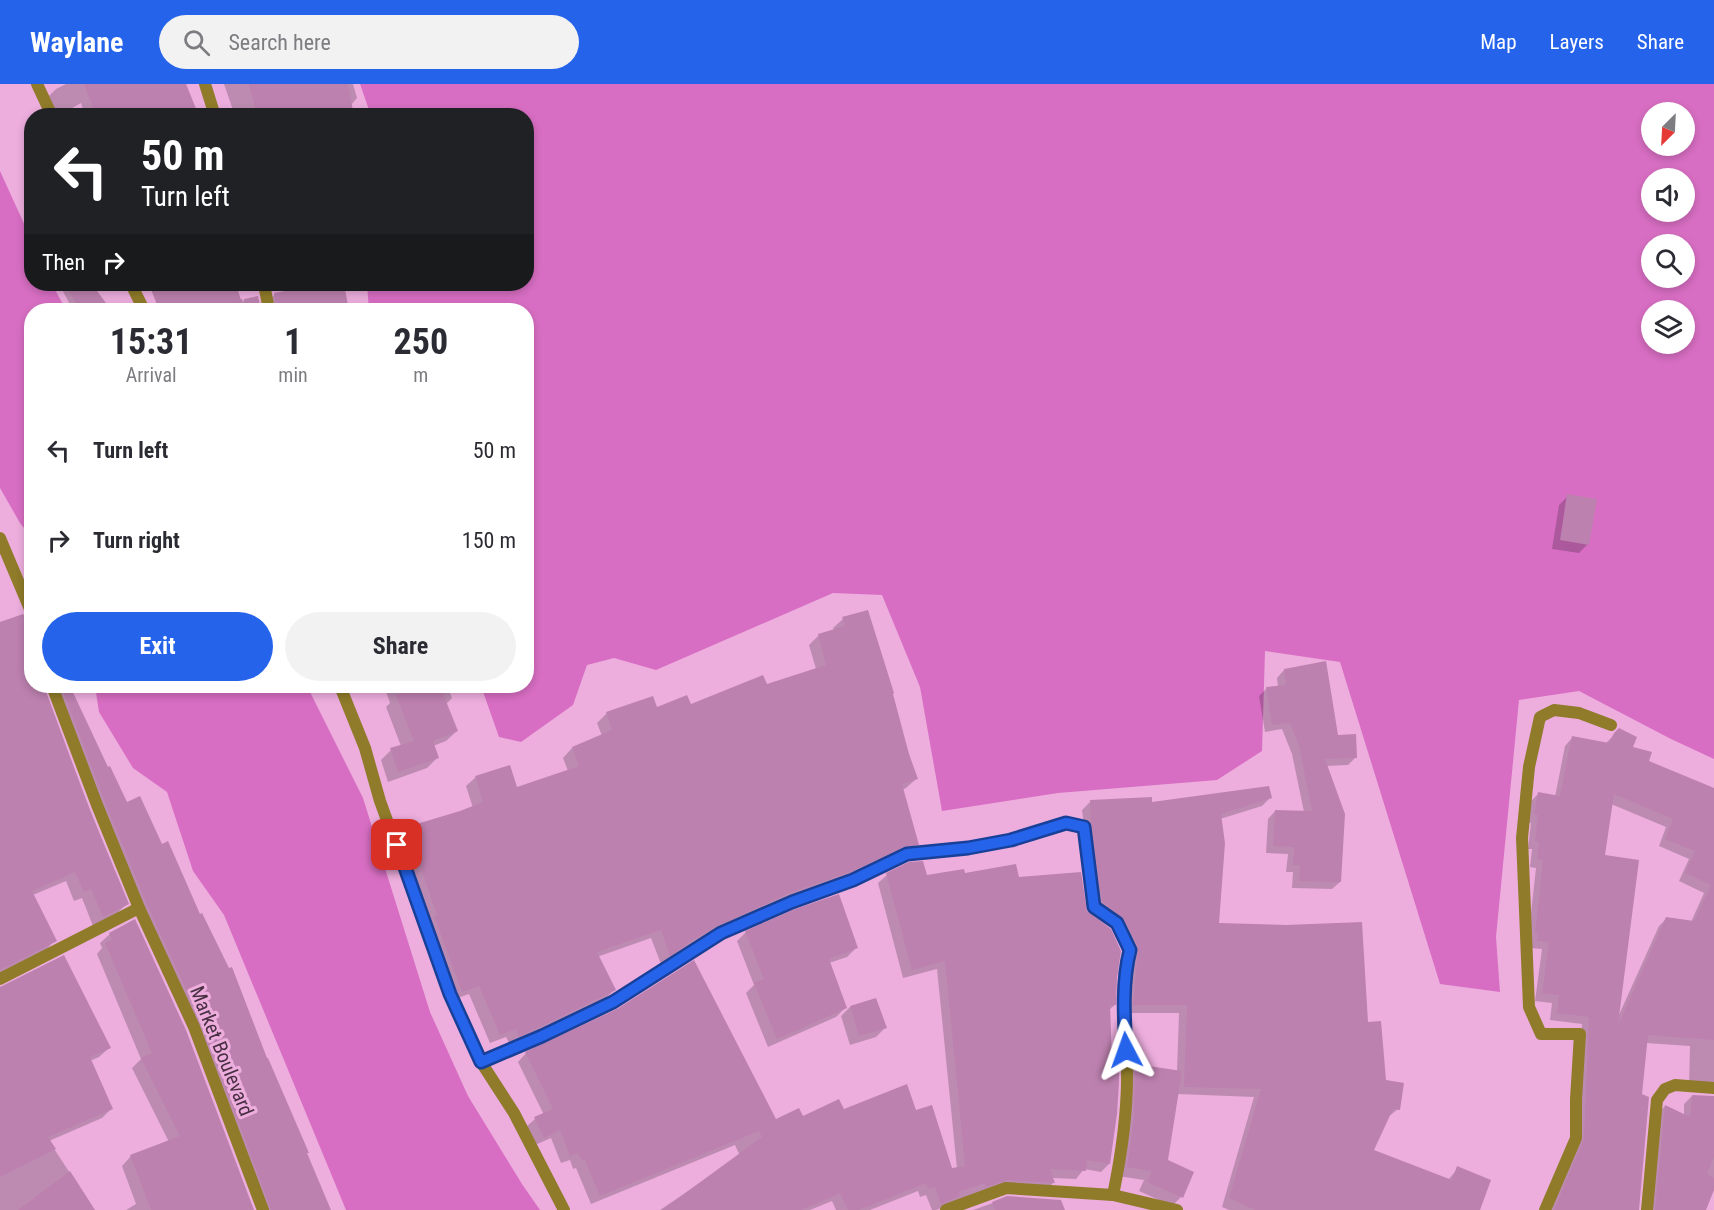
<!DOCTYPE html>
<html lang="en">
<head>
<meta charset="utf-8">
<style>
	body { margin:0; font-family:"Roboto Condensed",sans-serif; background:#f2f2f3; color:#2b2b33; height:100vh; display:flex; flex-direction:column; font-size:22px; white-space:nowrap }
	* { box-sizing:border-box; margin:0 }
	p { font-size:20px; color:#7c7c81 }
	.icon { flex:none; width:33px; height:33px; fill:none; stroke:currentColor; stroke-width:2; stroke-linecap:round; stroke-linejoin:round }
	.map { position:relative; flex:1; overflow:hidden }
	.details { position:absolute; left:24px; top:219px; width:510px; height:390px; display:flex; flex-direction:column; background:#fff; border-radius:24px; box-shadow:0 3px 9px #0003 }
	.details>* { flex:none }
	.top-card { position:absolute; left:24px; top:24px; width:510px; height:183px; border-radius:24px; box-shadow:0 3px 9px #0003; background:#202124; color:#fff; overflow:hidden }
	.needle { width:39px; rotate:204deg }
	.controls { position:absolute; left:1641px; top:18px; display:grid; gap:12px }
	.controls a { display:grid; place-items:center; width:54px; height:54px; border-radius:50%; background:#fff; box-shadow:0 3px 9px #0003; font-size:30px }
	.pin { position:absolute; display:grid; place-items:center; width:51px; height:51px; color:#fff; margin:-26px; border-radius:12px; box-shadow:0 3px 9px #0006 }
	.me { position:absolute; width:66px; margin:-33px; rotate:356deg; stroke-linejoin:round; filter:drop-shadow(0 0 4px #0008) }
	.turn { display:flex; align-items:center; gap:21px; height:126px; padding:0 18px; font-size:27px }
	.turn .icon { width:78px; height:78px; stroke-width:2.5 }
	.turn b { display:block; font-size:42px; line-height:51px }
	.then { display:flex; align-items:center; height:57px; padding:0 18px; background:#0003; gap:12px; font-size:22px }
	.eta { display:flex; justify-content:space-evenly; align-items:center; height:102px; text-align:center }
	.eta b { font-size:36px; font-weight:700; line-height:42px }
	.cta { display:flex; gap:12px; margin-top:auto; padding:12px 18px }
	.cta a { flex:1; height:69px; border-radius:36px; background:#2563eb; color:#fff; font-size:24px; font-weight:700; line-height:69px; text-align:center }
	.cta a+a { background:#f2f2f3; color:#2b2b33 }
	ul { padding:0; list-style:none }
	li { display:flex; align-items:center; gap:18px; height:90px; padding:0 18px }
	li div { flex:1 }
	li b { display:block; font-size:22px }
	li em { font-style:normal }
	header { display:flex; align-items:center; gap:36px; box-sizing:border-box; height:84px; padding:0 30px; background:#2563eb; color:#fff }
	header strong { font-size:28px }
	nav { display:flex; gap:33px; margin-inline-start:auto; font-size:21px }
	.search { width:420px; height:54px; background:#f2f2f3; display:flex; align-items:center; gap:15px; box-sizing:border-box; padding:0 21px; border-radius:33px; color:#7c7c81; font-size:22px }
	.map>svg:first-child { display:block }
	.water { fill:#d86ec3; fill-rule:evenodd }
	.shadow { fill:#0003; fill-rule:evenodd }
	.building { fill:#bd81af; fill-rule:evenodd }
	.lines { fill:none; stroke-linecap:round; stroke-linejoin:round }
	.minor { stroke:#8f7b29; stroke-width:12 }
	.tertiary { stroke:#8f7b29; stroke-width:12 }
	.route-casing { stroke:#184099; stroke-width:15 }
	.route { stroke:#2563eb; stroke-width:10 }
	.labels { text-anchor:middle; stroke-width:6; stroke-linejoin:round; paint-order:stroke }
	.street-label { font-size:20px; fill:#482f42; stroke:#edaede }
</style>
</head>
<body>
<header>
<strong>Waylane</strong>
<div class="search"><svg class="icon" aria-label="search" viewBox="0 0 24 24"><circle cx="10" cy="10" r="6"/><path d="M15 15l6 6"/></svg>Search here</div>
<nav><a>Map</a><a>Layers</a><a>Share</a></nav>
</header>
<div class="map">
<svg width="1714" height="1126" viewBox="0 0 1714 1126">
	<rect width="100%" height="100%" fill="#edaede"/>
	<!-- water -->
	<g class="water">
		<path d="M 360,0 L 1714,0 L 1714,675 L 1671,655 L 1579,607 L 1519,616 L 1496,853 L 1500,908 L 1440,900 L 1340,578 L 1265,567 L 1262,667 L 1217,696 L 1058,709 L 942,727 L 920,603 L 882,511 L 833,509 L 656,586 L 614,574 L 587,581 L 573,621 L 521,658 L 499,653 L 481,602 L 526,602 L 526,226 L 369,226 L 367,200 L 526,200 L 526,32 L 368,31 L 368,23 ZM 1652,28 L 1684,28 L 1684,62 L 1652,62 ZM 1652,94 L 1684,94 L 1684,128 L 1652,128 ZM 1652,160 L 1684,160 L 1684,194 L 1652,194 ZM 1652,226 L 1684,226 L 1684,260 L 1652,260 Z"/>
		<polygon points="0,87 31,155 32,200 52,200 66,226 32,226 31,453 20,439 0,404"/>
		<polygon points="95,602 307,602 363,714 430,928 468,1012 522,1100 540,1126 346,1126 224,831 193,787 167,708 133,684 99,628"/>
	</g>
	<!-- shadow -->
	<g class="shadow">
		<polygon points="66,0 184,0 197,32 85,32 81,19 58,32 48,13 56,5"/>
		<polygon points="224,0 353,0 357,14 351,21 353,32 235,32"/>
		<polygon points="59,200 91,200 109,226 73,226"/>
		<polygon points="154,200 235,200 239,215 242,215 243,217 257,214 260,226 171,226 168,216 161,219"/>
		<polygon points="291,200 342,200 347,226 268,226 267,219 275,210 292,207"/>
		<polygon points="1568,412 1588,460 1579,469 1552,465 1559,421"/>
		<polygon points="32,533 32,602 73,602 75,607 72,610 107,685 306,1070 329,1126 259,1126 193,950 47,604 42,603 127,820 117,829 93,842 82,814 74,817 66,797 33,811 55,856 46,866 0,889 0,540 31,539"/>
		<polygon points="843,535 891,610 916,695 906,704 902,706 917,760 908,769 839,797 778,818 707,850 661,880 651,854 597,873 614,906 605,915 510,961 506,953 490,959 469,910 452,916 400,770 405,765 402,753 411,743 473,724 466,702 476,693 516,705 568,687 563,674 572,664 602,652 597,639 607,629 690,622 766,602 816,585 809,561 819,551 834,547 833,544"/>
		<polygon points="1284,586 1356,673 1348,681 1326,682 1340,798 1332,805 1292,804 1293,788 1286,788 1288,770 1266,769 1268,735 1275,727 1304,728 1292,670 1282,645 1265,648 1259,612 1266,605 1278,603 1277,594"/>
		<polygon points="384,602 447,602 452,614 446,620 457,647 446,657 433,662 437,674 427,684 388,698 381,676 391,666 401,662 386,623 390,619"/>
		<path d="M 1619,646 L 1631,664 L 1647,677 L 1714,712 L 1714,1009 L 1689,1002 L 1690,962 L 1646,959 L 1640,1010 L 1637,1126 L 1551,1126 L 1576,1066 L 1582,940 L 1550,936 L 1552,919 L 1535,917 L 1542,865 L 1530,864 L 1528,856 L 1536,784 L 1530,783 L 1532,765 L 1528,765 L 1531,739 L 1527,738 L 1530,718 L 1538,710 L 1555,713 L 1565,662 L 1572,654 L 1605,660 ZM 1611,720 L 1666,743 L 1659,762 L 1689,775 L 1679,797 L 1704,809 L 1691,838 L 1667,834 L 1659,842 L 1618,933 L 1604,772 Z"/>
		<polygon points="1270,714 1262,722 1220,735 1218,840 1366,939 1385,997 1398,1025 1388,1033 1372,1067 1448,1096 1458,1084 1478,1126 1229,1126 1222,1123 1254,1013 1177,1010 1166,1077 1181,1113 1172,1122 1139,1107 1144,1096 1118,1092 1127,990 1136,981 1177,988 1179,929 1125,929 1130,872 1116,843 1094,827 1082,726 1090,718 1150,720"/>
		<polygon points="887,791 926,793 964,791 1017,794 1085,828 1115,894 1115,921 1109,926 1109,1080 1101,1088 1084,1085 1076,1095 1052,1094 1053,1099 1045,1107 994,1104 936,1126 932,1126 926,1111 920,1113 918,1107 870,1126 836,1126 832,1117 810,1126 660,1126 740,1072 735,1061 591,1120 576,1084 573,1085 570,1076 561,1079 551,1054 535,1061 526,1043 535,1035 544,1031 518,978 526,969 775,1037 843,1027 915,1028 951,1086 957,1085 937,885 903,894 878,799"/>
		<polygon points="746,848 856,864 847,873 829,879 845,924 836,933 768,963 746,909 754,901 737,857"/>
		<polygon points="110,850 253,1126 126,1126 136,1120 122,1082 131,1072 169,1058 132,984 141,975 97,870 102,864 100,859"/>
		<polygon points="0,904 109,964 99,973 90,977 111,1025 102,1034 49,1057 94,1126 0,1126"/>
		<polygon points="850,923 885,944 876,953 850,961 841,932"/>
		<polygon points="1692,1012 1714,1014 1714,1102 1705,1126 1649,1126 1658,1030 1665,1022 1684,1031 1684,1020"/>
		<polygon points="1007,1114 1063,1126 973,1126"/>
	</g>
	<!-- building -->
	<g class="building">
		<polygon points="84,0 186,0 199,32 96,32"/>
		<polygon points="249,0 348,0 354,32 257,32"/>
		<polygon points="65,200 92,200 111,226 80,226"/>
		<polygon points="149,200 236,200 244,226 159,226"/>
		<polygon points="324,200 344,200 349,226 277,226 274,209"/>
		<polygon points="258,212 261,226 245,226 244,215"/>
		<polygon points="1567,410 1597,415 1589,461 1560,456"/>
		<polygon points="868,526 894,609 893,610 909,670 918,695 902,700 919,761 903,763 850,788 789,809 717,842 686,860 686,861 670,872 661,846 597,868 616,906 519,953 516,945 500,951 479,902 462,908 434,832 437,831 420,782 416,783 409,759 415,757 410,742 460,727 483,718 475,692 510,681 517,703 579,682 572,663 612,646 606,628 653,612 657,623 687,611 691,620 763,591 767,600 826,581 818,550 845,542 842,533"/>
		<polygon points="23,530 27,536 32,538 32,602 44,602 89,724 129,820 103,833 91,805 84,808 75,788 32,807 57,857 0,886 0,538"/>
		<polygon points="1326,577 1338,651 1356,650 1357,674 1325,675 1345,730 1341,798 1299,797 1300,781 1293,781 1294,763 1273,762 1275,726 1312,727 1299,662 1290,639 1272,641 1266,603 1286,601 1284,585"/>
		<polygon points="61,602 70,602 108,683 110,682 127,718 140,712 162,760 168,757 200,830 202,829 229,884 232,883 267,974 268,974 309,1069 307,1069 331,1126 271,1126 202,940 147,821 105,718"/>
		<polygon points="420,602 440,602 458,647 433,657 439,674 398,688 390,664 414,657 396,611"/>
		<path d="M 1619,644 L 1637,653 L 1633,663 L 1652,668 L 1649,677 L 1714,704 L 1714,956 L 1648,951 L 1642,1010 L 1649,1013 L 1639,1126 L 1554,1126 L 1584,1054 L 1589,933 L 1557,929 L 1559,911 L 1542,910 L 1549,858 L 1537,857 L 1538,849 L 1535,849 L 1543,776 L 1537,775 L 1539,758 L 1535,757 L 1538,731 L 1534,730 L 1538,708 L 1560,712 L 1572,652 L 1609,659 L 1614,649 ZM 1614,710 L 1673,735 L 1665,755 L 1695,767 L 1685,789 L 1711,801 L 1694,837 L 1666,833 L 1618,941 L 1639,776 L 1605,771 Z"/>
		<polygon points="1269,702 1272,714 1221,730 1225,759 1219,839 1286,841 1362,838 1368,938 1381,937 1386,996 1404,999 1400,1026 1393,1025 1374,1066 1452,1096 1457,1082 1491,1096 1480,1126 1255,1126 1229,1114 1261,1005 1184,1003 1187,921 1133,921 1138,863 1124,835 1102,818 1091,739 1090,716 1152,713 1152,718"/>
		<polygon points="923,777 927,791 964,785 965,789 1016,780 1019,793 1081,788 1087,827 1111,845 1121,867 1117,894 1116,921 1110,921 1112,976 1119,977 1119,998 1117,1030 1110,1080 1087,1076 1086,1087 1050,1085 1055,1099 1007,1096 986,1103 985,1099 959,1108 960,1112 941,1120 935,1103 928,1105 926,1099 859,1126 848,1126 840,1109 802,1126 662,1126 762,1053 759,1047 600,1112 585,1076 582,1077 578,1069 570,1072 560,1046 544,1054 534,1033 553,1025 525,968 617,925 694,876 776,1035 799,1024 803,1032 839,1015 844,1025 907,1000 916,1026 932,1021 952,1084 965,1082 945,877 912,886 886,789 909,778"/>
		<polygon points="839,810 858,864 829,875 847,924 777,955 754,899 764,895 745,847 795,825"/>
		<polygon points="135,835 186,946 254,1126 151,1126 130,1071 180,1052 141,974 152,969 105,859 112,856 109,849"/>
		<polygon points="64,871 111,964 90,973 113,1025 48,1053 56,1065 0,1093 0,903"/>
		<polygon points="876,914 887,944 859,952 850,922"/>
		<polygon points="1135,980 1182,987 1168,1076 1194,1088 1183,1114 1147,1098 1152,1087 1127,1083 1134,1032"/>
		<polygon points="1692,1011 1714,1012 1714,1072 1707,1090 1714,1094 1714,1106 1706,1126 1655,1126 1665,1021 1690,1033"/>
		<polygon points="70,1087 95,1126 18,1126"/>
		<polygon points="1007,1112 1061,1116 1065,1126 995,1126 992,1118"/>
	</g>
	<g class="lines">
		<!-- minor -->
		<g class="minor">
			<polyline points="37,0 52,32"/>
			<polyline points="205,0 215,32"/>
			<polyline points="131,200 144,226"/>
			<polyline points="264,200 269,226"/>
			<polyline points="0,454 32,530"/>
			<polyline points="52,602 97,721 139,824 194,943 263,1126"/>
			<polyline points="340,602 365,664 380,717 450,910 481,978 514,1029 564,1126"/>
			<polyline points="0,895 139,824"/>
			<path d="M 481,978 L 542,952 L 613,918 L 721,849 L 792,817 L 853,796 L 907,770 L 968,764 L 1011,756 L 1066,739 L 1084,743 L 1094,823 L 1117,839 L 1130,866 C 1120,904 1126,943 1127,982 C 1128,1026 1122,1068 1113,1111"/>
			<polyline points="1545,1126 1576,1054 1576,1015 1580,950 1541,950 1529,923 1522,754 1529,683 1540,633 1554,626 1579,629 1611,641"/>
			<polyline points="1647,1126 1657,1016 1665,1005 1675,1001 1714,1004"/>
		</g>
		<!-- tertiary -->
		<polyline class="tertiary" points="946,1126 1006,1104 1113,1111 1177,1126"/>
	</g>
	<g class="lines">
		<defs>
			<path id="route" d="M 397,761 L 450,910 L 481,978 L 542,952 L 613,918 L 721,849 L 792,818 L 853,796 L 907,770 L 968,764 L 1011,756 L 1066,739 L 1084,743 L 1094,823 L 1117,839 L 1130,866 C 1122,898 1124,932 1126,966"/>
		</defs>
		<!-- route casing -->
		<use href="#route" class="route-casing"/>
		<!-- route -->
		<use href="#route" class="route"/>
	</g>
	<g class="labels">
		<!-- street labels -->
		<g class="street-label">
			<text transform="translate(222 967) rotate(68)" y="7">Market Boulevard</text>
		</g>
	</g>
</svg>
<div class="controls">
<a><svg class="needle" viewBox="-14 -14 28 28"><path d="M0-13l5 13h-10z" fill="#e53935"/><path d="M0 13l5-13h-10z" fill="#7c7c81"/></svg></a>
<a><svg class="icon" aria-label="sound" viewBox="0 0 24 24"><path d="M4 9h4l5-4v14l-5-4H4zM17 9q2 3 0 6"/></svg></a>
<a><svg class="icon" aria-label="search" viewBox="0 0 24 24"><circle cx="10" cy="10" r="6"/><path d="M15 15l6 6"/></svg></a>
<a><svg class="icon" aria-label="layers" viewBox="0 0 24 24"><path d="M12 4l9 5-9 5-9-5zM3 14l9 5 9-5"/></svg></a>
</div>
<div class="pin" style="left:397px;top:761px;background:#d93025"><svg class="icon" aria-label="arrive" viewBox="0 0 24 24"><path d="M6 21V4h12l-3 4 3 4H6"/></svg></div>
<svg class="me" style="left:1126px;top:966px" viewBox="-20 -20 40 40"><path d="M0-17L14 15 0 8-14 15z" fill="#2563eb" stroke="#fff" stroke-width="4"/></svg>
<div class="top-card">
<div class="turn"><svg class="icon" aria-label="left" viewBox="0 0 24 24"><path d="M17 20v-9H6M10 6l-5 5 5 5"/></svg><div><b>50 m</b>Turn left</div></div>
<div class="then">Then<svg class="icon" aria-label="right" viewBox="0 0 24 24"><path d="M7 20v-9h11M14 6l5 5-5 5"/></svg></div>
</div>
<section class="details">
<div class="eta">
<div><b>15:31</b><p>Arrival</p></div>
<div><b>1</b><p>min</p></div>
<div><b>250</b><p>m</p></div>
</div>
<ul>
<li><svg class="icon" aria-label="left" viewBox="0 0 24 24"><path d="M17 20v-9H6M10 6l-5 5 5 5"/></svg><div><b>Turn left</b></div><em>50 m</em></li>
<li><svg class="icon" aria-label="right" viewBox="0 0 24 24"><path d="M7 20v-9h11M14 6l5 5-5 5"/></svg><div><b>Turn right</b></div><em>150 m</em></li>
</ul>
<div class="cta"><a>Exit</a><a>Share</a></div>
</section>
</div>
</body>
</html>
